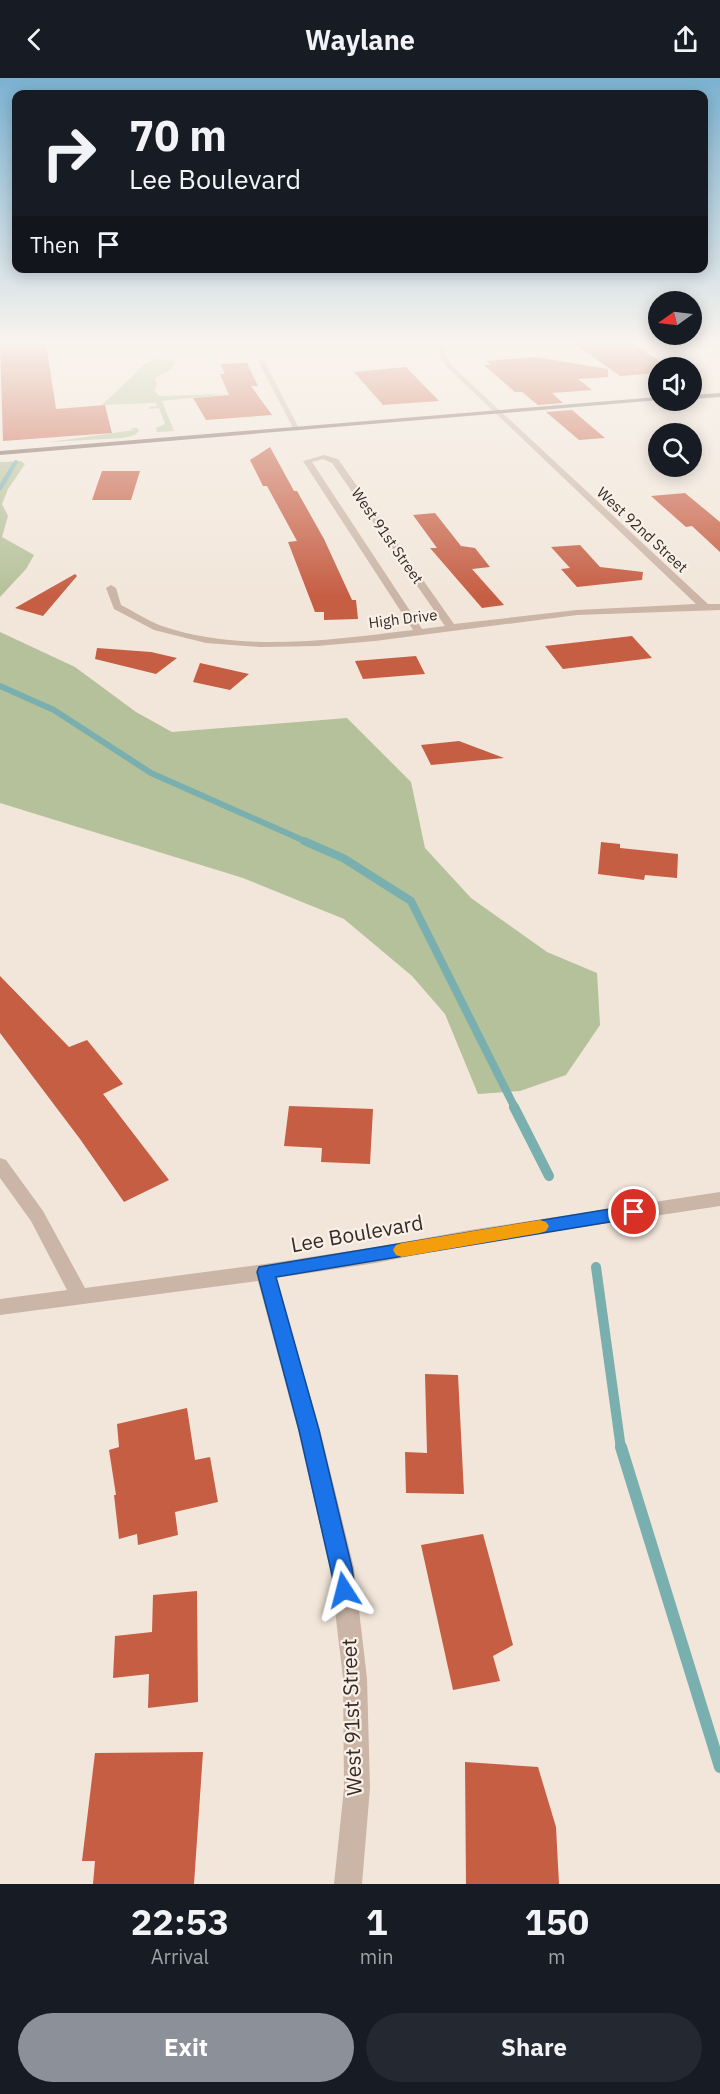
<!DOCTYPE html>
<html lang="en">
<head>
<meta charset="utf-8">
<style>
	body { margin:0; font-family:"IBM Plex Sans",sans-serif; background:#242831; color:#f1f3f6; height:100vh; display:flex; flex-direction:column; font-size:22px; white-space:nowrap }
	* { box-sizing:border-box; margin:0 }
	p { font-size:20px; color:#9ea1a6 }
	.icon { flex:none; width:33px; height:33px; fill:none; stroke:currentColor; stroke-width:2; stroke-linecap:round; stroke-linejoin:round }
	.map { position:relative; height:1806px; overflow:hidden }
	.side { display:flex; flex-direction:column; background:#171b24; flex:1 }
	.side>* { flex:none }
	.banner { position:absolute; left:12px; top:12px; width:696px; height:183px; border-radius:12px; box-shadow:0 3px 15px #0003; background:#171b24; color:#f1f3f6; overflow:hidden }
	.needle { width:39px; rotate:256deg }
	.buttons { position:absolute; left:648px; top:213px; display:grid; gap:12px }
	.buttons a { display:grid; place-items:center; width:54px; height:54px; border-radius:50%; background:#171b24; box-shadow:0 3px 15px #0003; font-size:30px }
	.pin { position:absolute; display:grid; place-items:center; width:51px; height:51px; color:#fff; margin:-26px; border:3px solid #fff; border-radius:50%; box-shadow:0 2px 6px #0007 }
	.me { position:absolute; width:66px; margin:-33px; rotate:351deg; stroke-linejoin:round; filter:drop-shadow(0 0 4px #0008) }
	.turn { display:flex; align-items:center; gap:21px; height:126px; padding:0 18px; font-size:27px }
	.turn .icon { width:78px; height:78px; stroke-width:2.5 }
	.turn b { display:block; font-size:42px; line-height:51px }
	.then { display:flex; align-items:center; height:57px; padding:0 18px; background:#0003; gap:12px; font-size:22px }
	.eta { display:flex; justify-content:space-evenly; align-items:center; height:102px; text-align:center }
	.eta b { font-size:36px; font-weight:700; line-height:42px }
	.action { display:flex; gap:12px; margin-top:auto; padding:12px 18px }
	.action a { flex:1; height:69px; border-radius:36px; background:#8c9099; color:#fff; font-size:24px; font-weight:700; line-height:69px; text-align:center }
	.action a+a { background:#242831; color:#f1f3f6 }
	header { display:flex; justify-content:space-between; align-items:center; height:78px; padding:0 18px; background:#171b24; font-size:27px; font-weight:700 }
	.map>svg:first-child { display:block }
	.green { fill:#b5c19a }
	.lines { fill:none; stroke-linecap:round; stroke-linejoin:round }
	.stream-far5 { stroke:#79afaf; stroke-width:4 }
	.stream-far4 { stroke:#79afaf; stroke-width:4.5 }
	.stream-far3 { stroke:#79afaf; stroke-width:6 }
	.stream-far2 { stroke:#79afaf; stroke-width:8 }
	.stream-far1 { stroke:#79afaf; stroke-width:10 }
	.stream { stroke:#79afaf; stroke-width:12 }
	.building { fill:#c65e44 }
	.minor { fill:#cab5a6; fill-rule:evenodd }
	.major { fill:#786158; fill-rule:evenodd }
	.route { fill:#1a73e8; stroke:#114b97; stroke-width:1.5 }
	.slow { fill:#f59e0b }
	.labels { text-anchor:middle; stroke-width:4.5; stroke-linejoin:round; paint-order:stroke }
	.far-street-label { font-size:15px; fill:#362b27; stroke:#f9f0e7 }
	.near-street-label { font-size:21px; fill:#362b27; stroke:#f9f0e7 }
</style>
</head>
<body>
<header><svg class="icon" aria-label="back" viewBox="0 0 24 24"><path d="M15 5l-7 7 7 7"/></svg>Waylane<svg class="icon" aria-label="share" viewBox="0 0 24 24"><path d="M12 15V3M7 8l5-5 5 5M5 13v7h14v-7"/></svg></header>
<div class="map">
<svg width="720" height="1806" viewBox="0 0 720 1806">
	<rect width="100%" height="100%" fill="#f2e6da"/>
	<!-- green -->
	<g class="green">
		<polygon points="155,281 175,283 171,291 155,300 157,307 154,312 159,318 229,316 162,323 174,353 157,354 156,350 165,346 159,330 149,331 149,329 157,328 156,325 102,327 145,286"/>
		<polygon points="131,350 137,350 139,353 135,357 122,360 50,364 134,352"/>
		<polygon points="21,383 25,386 8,411 2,426 8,438 2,459 34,477 26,491 0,519 0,384"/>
		<polygon points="0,554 75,589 136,634 172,654 347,640 411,704 425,770 471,820 547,874 597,895 600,947 566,997 520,1013 478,1016 445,936 412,898 344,841 243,800 0,725"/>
	</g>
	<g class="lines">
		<!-- stream-far5 -->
		<g class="stream-far5">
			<polyline points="701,265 720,269"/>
			<polyline points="10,393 16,384"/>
		</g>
		<!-- stream-far4 -->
		<polyline class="stream-far4" points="0,410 11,392"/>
		<!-- stream-far3 -->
		<polyline class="stream-far3" points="0,608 54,632 151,695 307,764"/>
		<!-- stream-far2 -->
		<polyline class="stream-far2" points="304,763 343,780 411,823 515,1030"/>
		<!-- stream-far1 -->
		<g class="stream-far1">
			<polyline points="514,1029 549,1098"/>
			<polyline points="596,1189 621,1371"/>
		</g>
		<!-- stream -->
		<polyline class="stream" points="621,1369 720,1689"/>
	</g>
	<!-- building -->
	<g class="building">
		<polygon points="0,265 46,265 56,331 105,327 112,355 3,363"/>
		<polygon points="574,265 633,265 670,290 658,290 658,295 620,298"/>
		<polygon points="536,279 608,291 608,299 578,301 592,312 552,315 563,325 538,327 522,314 515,314 484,287 491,287 486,283"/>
		<polygon points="247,285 258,308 251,308 272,337 206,342 193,320 229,317 220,296 225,296 220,286"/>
		<polygon points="406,289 439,323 383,327 354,294"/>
		<polygon points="572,332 605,360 579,362 546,334"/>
		<polygon points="270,369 294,413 297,413 324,461 352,522 356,522 358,541 324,542 324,534 315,534 288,464 297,463 267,408 263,408 250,382"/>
		<polygon points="102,393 140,393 131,422 92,422"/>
		<polygon points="685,415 720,444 720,474 692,448 686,449 651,418"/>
		<polygon points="435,435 461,468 475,470 490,489 472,491 504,527 482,530 430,470 437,470 413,437"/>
		<polygon points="580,467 600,489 643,494 642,502 577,509 561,491 570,490 551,469"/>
		<polygon points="75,496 77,498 43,538 15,530"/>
		<polygon points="632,558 652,580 563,591 545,568"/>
		<polygon points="97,570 151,574 177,580 156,596 95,581"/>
		<polygon points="416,578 425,596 363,601 355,583"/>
		<polygon points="200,585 249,596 230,612 193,604"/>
		<polygon points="459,663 504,680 431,687 421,667"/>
		<polygon points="601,764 620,766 620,770 678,776 677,800 645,797 644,802 598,796"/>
		<polygon points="0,898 69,969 87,962 123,1006 103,1016 169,1102 124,1124 80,1061 0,955"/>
		<polygon points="289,1028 373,1031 370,1086 321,1084 322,1070 284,1068"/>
		<polygon points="425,1296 458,1297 464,1416 406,1415 405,1374 427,1375"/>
		<polygon points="187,1330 195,1382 210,1379 218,1424 175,1434 178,1457 138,1467 137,1456 119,1461 114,1417 116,1417 109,1372 119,1369 117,1346"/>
		<polygon points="483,1456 513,1567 493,1578 500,1603 453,1612 421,1467"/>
		<polygon points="197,1513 198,1624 148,1630 149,1596 113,1600 115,1558 152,1554 153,1517"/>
		<polygon points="203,1674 194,1806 93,1806 95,1783 82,1783 95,1675"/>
		<polygon points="465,1684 538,1689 556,1749 559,1806 466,1806"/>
	</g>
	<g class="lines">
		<!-- minor -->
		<g class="minor">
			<path d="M 440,265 L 446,265 L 445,275 L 452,288 L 708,526 L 720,526 L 720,532 L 577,537 L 375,563 L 317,568 L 260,569 L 206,565 L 154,552 L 114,531 L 106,510 L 111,507 L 116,510 L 121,527 C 135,534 148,543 162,548 C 241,575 332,562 413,552 L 303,383 L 324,377 L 338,381 L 454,546 L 577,532 L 696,526 L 448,290 L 439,278 ZM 323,381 L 332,385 L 445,548 L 422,551 L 312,384 Z"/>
			<polygon points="261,281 264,283 300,352 293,350 258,283"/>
			<polygon points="0,1080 6,1082 43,1133 85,1210 265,1186 376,1169 470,1152 720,1114 720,1128 470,1166 376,1185 276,1200 320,1352 354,1490 367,1600 370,1710 362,1806 334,1806 344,1710 343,1600 330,1490 298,1352 258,1203 0,1237 0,1221 67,1212 31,1143 0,1100"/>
		</g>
		<!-- major -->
		<g class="major">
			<polygon points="720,315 720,319 692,321 692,317"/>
			<polygon points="658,319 660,322 0,377 0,373"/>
		</g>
	</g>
	<!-- sky -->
	<linearGradient id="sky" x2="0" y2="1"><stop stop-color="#7bb2d1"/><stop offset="0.51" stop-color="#f9f4ee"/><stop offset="1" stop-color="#f9f4ee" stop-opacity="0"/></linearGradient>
	<rect width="720" height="518" fill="url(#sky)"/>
	<!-- route -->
	<polygon class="route" points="634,1127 640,1129 643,1134 640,1138 634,1140 276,1199 319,1352 352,1490 355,1512 352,1519 344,1522 337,1519 299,1352 257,1194 259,1189"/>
	<!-- slow -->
	<polygon class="slow" points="540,1142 546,1144 549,1148 546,1153 540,1155 402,1179 396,1177 393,1172 396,1167 402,1165"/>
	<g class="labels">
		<!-- far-street labels -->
		<g class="far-street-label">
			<text transform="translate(642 452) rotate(43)" y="5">West 92nd Street</text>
			<text transform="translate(387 458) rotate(55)" y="5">West 91st Street</text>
			<text transform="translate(403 541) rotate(-7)" y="5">High Drive</text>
		</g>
		<!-- near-street labels -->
		<g class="near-street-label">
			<text transform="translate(357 1156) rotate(-10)" y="7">Lee Boulevard</text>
			<text transform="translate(352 1639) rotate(-92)" y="7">West 91st Street</text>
		</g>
	</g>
</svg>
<div class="buttons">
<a><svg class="needle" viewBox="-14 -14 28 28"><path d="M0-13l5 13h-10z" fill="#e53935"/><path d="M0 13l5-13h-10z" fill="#9ea1a6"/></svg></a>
<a><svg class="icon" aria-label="sound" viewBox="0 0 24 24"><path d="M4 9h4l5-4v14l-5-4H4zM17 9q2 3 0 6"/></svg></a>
<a><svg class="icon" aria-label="search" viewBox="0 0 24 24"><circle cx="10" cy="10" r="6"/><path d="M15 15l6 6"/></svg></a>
</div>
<div class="pin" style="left:634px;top:1134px;background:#d93025"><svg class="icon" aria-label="arrive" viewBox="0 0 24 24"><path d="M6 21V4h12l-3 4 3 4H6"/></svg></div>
<svg class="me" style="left:344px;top:1512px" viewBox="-20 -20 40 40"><path d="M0-17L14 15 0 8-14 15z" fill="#1a73e8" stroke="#fff" stroke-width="4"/></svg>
<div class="banner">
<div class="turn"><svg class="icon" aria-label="right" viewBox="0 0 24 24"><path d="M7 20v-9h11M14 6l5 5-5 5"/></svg><div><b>70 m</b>Lee Boulevard</div></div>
<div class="then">Then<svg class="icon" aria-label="arrive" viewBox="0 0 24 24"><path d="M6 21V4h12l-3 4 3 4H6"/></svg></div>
</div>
</div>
<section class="side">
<div class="eta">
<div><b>22:53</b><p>Arrival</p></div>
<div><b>1</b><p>min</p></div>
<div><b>150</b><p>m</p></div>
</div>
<div class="action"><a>Exit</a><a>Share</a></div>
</section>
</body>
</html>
